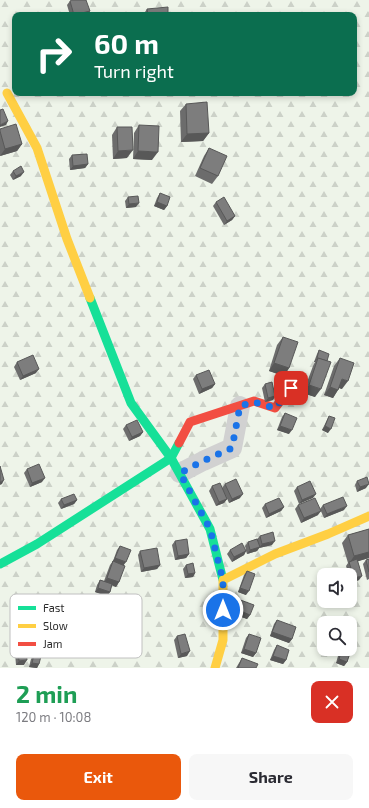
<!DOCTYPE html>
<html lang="en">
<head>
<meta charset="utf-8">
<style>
	body { margin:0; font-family:"Exo 2",sans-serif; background:#f7f7f7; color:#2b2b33; height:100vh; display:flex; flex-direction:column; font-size:15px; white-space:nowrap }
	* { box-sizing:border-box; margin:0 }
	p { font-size:13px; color:#7c7c81 }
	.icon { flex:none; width:22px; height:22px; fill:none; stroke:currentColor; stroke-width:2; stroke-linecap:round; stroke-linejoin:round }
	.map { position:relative; height:668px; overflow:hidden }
	.details { display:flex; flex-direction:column; background:#fff; flex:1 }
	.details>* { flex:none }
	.banner { position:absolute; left:12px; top:12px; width:345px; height:84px; border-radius:8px; box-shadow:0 2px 6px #0003; background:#0b6e4f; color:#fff; overflow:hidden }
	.controls { position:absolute; left:317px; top:568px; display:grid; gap:8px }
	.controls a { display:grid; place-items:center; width:40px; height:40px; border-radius:8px; background:#fff; box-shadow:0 2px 6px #0003; font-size:20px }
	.pin { position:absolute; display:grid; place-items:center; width:34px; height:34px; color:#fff; margin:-17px; border-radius:8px; box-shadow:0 2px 6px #0006 }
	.me { position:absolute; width:44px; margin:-22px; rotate:0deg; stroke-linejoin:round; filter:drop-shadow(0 0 3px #0008) }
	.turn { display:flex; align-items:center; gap:14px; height:84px; padding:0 16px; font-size:18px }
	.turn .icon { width:52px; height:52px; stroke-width:2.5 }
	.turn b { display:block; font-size:28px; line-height:34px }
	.round { display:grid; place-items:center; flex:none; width:42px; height:42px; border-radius:8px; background:#f7f7f7 }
	.head { display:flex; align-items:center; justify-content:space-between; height:68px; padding:0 16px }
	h1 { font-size:24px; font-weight:700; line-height:30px; color:#1e9e55 }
	.action { display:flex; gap:8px; margin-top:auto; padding:8px 16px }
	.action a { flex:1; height:46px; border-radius:8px; background:#ea580c; color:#fff; font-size:16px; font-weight:700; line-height:46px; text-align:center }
	.action a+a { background:#f7f7f7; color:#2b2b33 }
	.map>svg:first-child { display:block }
	.forest { fill:url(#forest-firs); fill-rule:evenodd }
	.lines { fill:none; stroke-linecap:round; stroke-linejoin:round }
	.street { stroke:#d1d1d1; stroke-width:20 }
	.fast { stroke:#16e098; stroke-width:9 }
	.slow { stroke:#ffcf43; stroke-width:9 }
	.jam { stroke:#f24e42; stroke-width:9 }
	.wall { fill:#6c6c6c }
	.shaded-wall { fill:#585858 }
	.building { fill:#7d7d7d; stroke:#585858 }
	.route { stroke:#1a73e8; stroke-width:7; stroke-dasharray:0 12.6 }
	.key { fill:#fff; stroke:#c0c0c0; stroke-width:1 }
	.key-label { font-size:11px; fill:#2c2c2c }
</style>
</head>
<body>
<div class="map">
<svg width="369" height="668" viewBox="0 0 369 668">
	<defs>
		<pattern id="forest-firs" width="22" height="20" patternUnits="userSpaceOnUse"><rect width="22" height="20" fill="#eef4e9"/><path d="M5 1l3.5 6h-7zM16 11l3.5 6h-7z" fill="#ccd1c8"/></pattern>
	</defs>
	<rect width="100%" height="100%" fill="#fff"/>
	<!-- forest -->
	<path class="forest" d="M 0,0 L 369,0 L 369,668 L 0,668 ZM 15,15 L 354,15 L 354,93 L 15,93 ZM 324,575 L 350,575 L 350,601 L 324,601 ZM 324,623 L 350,623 L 350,649 L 324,649 Z"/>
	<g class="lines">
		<!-- street -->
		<polyline class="street" points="180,473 203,461 232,448 240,406"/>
		<!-- fast -->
		<g class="fast">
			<polyline points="90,298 131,403 171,458 210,529 223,580"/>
			<polyline points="0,564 37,544 171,458 179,443"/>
		</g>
		<!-- slow -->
		<g class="slow">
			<polyline points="7,93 37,148 67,239 90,298"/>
			<polyline points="215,668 223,640 223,580 275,554 328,534 369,516"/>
		</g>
		<!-- jam -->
		<polyline class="jam" points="179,443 190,422 254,401 275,408 291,387"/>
	</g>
	<!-- wall -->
	<g class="wall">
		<polygon points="70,1 90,11 87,15 70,15 67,5"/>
		<polygon points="147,9 168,15 143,15"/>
		<polygon points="186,104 209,133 203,141 181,142 180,111"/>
		<polygon points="139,125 152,160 133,159 134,133"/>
		<polygon points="117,127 127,158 113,159 112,135"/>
		<polygon points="0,129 22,144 17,151 0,156"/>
		<polygon points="209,148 218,176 212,184 195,176 204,156"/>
		<polygon points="72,155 88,164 85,168 70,170 69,159"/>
		<polygon points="13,171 21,176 13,180 10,175"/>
		<polygon points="160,193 167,206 164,210 154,206 157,198"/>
		<polygon points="128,197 136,207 126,208 125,201"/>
		<polygon points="216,202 235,216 232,220 224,225 213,206"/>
		<polygon points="283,337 289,368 284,376 269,371 277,345"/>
		<polygon points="319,350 327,361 315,397 303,393 313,366 315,362 314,362 317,354"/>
		<polygon points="340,358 342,389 339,388 333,398 324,395 334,366"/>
		<polygon points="17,362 36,373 20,380 14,367"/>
		<polygon points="196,375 215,384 212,388 199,394 193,379"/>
		<polygon points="265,384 275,396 273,400 265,402 262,388"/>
		<polygon points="285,413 289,434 277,430 282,417"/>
		<polygon points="329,416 328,433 322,430"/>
		<polygon points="126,425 143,432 140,436 129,441 123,429"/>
		<polygon points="27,469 42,482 30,487 24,473"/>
		<polygon points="357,481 366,488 357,492 355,485"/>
		<polygon points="225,484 240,498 229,503 225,494 227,499 224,503 216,506 209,491 212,486 222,488"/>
		<polygon points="297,487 316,494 299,504 294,491"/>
		<polygon points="61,499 77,500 74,504 61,509 58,503"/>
		<polygon points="265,504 284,507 281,511 266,518 262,508"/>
		<polygon points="298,505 318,515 301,523 295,509"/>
		<polygon points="323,505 344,510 324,518 320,509"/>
		<polygon points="369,529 369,558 358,561 359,580 351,583 350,580 350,575 349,575 346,566 348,563 342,543 348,535"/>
		<polygon points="260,536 272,545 259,548 257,551 247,554 246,551 244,555 232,562 227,554 230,550 246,550 245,546 248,542 257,539"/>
		<polygon points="175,541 189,554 186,558 175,560 172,545"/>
		<polygon points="120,546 124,565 119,582 116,587 112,585 110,592 107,596 95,592 97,585 100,580 104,581 110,565 113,561 117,550"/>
		<polygon points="140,551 160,565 157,569 141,572 138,555"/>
		<polygon points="369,559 369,579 367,580 363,564 366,560"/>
		<polygon points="186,565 195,573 193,577 185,578 183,569"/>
		<polygon points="247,571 246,595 238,592 244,575"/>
		<polygon points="235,598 250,615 247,619 228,612 232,602"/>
		<polygon points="277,620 292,639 289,643 270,636 274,624"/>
		<polygon points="249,634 256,653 253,657 241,653 246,638"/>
		<polygon points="177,636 187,656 178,658 174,640"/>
		<polygon points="277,645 286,660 283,664 270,660 274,650"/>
		<polygon points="18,649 24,665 16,665 15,653"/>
		<polygon points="340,649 350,649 347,662 344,666 336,663"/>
		<polygon points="34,655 39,664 37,668 29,667 31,659"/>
		<polygon points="242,658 256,668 236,668"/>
	</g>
	<!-- shaded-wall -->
	<g class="shaded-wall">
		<polygon points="90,11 87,15 75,15"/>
		<polygon points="8,121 6,125 0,127 0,125"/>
		<polygon points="209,133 203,141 181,142 187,134"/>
		<polygon points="22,144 17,151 0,156 5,149"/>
		<polygon points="133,150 127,158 113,159 118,151"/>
		<polygon points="138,151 158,152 152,160 133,159"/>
		<polygon points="88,164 85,168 70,170 73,166"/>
		<polygon points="24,172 21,176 13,180 16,176"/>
		<polygon points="157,202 167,206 164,210 154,206"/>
		<polygon points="139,203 136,207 126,208 129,204"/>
		<polygon points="235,216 232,220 224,225 227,221"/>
		<polygon points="317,358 318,358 315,362 314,362"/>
		<polygon points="274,363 289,368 284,376 269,371"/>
		<polygon points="39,369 36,373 20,380 23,376"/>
		<polygon points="342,379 348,381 342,389 336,387"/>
		<polygon points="215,384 212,388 199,394 202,389"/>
		<polygon points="309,385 321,389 315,397 303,393"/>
		<polygon points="330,387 338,390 333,398 324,395"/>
		<polygon points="275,396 273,400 265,402 268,398"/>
		<polygon points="280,426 292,430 289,434 277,430"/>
		<polygon points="325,426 331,429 328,433 322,430"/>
		<polygon points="143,432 140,436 129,441 132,437"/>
		<polygon points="45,478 42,482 30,487 32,483"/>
		<polygon points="4,480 2,484 0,485 0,482"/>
		<polygon points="369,484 366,488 357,492 360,487"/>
		<polygon points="243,494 240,498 229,503 232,499"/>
		<polygon points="316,494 313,498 299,504 302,500"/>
		<polygon points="227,499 224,503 216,506 219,502"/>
		<polygon points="77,500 74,504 61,509 64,505"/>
		<polygon points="347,506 344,510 324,518 327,514"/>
		<polygon points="284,507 281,511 266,518 269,514"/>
		<polygon points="321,511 318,515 301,523 304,518"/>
		<polygon points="275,541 272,545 259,548 262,544"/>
		<polygon points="260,547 257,551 247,554 250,550"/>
		<polygon points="246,551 244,555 232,562 234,557"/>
		<polygon points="369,552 369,558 349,564 354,556"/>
		<polygon points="189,554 186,558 175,560 178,556"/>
		<polygon points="115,558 126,562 123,566 112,562"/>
		<polygon points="160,565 157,569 141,572 144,568"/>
		<polygon points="195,573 193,577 185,578 188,574"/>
		<polygon points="362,576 359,580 351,583 354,578"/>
		<polygon points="107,578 119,582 116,587 104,582"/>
		<polygon points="98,588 110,592 107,596 95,592"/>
		<polygon points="240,588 249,591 246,595 238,592"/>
		<polygon points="231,607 250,615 247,619 228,612"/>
		<polygon points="272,632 292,639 289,643 270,636"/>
		<polygon points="244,649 256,653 253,657 241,653"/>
		<polygon points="190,651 187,656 178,658 181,654"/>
		<polygon points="273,656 286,660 283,664 270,660"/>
		<polygon points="339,659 347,662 344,666 336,663"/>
		<polygon points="27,660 24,665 16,665 19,661"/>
		<polygon points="32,663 39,664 37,668 29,667"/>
	</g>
	<!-- building -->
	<g class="building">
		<polygon points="72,0 86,0 90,11 74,15 70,1"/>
		<polygon points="168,7 168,15 148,15 147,9"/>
		<polygon points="207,102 209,133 187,134 186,104"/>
		<polygon points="3,109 8,121 0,125 0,110"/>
		<polygon points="16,124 22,144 5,149 0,131 0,129"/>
		<polygon points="139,125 159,126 158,152 138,151"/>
		<polygon points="117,127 132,127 133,150 118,151"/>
		<polygon points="209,148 227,156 218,176 200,168"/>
		<polygon points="87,154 88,164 73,166 72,155"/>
		<polygon points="21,166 24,172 16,176 13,171"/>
		<polygon points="160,193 170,197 167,206 157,202"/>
		<polygon points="138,196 139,203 129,204 128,197"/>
		<polygon points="224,197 235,216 227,221 216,202"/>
		<polygon points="283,337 298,342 289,368 274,363"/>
		<polygon points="319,350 329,354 327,361 317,358"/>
		<polygon points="33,355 39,369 23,376 17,362"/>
		<polygon points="318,358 331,362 321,389 309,385"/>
		<polygon points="340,358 354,363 348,381 342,379 338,390 330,387"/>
		<polygon points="209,370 215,384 202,389 196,375"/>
		<polygon points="272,382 275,396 268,398 265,384"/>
		<polygon points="285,413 297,418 292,430 280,426"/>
		<polygon points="329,416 335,418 331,429 325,426"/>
		<polygon points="137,420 143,432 132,437 126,425"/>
		<polygon points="39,464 45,478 32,483 27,469"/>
		<polygon points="0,466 4,480 0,482"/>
		<polygon points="367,477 369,484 360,487 357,481"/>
		<polygon points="236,479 243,494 232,499 225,484"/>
		<polygon points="310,481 316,494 302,500 297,487"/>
		<polygon points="220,483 227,499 219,502 212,486"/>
		<polygon points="74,494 77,500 64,505 61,499"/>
		<polygon points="343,497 347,506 327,514 323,505"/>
		<polygon points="279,498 284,507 269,514 265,504"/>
		<polygon points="315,498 321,511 304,518 298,505"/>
		<polygon points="369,529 369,552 354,556 348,535"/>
		<polygon points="273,532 275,541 262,544 260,536"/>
		<polygon points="187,539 189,554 178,556 175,541"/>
		<polygon points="257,539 260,547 250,550 248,542"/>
		<polygon points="242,543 246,551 234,557 230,550"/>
		<polygon points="120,546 131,550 126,562 115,558"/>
		<polygon points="157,548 160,565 144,568 140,551"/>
		<polygon points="357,559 362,576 354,578 349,562"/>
		<polygon points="369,559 369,572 366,560"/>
		<polygon points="113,561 125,566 119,582 107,578"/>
		<polygon points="193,563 195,573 188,574 186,565"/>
		<polygon points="247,571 255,574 249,591 240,588"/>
		<polygon points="100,580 112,584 110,592 98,588"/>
		<polygon points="235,598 254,605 250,615 231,607"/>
		<polygon points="277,620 296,627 292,639 272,632"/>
		<polygon points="185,634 190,651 181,654 177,636"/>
		<polygon points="249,634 261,638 256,653 244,649"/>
		<polygon points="277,645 289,650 286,660 273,656"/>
		<polygon points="350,647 352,647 347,662 339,659 342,649 350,649"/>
		<polygon points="26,648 27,660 19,661 18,649"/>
		<polygon points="34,655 41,656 39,664 32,663"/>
		<polygon points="242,658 258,664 256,668 238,668"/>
	</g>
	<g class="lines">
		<!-- route -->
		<polyline class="route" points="223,610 223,580 210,529 180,473 203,461 232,448 240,406 254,402 275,408 291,388"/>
	</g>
	<!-- legend -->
	<rect x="10" y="594" width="132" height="64" rx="6" class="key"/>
	<rect x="18" y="606" width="18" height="4" fill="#16e098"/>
	<rect x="18" y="624" width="18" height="4" fill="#ffcf43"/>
	<rect x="18" y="642" width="18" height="4" fill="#f24e42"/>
	<g class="key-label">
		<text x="43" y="612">Fast</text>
		<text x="43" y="630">Slow</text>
		<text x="43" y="648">Jam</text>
	</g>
</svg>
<div class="controls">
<a><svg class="icon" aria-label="sound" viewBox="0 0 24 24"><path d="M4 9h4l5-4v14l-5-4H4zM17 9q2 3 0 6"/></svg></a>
<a><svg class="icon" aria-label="search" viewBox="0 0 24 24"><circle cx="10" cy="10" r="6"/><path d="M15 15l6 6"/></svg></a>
</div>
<div class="pin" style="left:291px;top:388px;background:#d93025"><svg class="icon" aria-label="arrive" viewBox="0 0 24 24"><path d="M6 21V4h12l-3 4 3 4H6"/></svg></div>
<svg class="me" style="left:223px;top:610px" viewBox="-20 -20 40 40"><circle r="17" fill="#1a73e8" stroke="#fff" stroke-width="3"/><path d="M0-11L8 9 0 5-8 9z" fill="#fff"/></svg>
<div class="banner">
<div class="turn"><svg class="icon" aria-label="right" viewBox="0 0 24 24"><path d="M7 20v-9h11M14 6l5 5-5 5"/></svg><div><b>60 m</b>Turn right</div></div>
</div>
</div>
<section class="details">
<div class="head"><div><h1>2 min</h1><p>120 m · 10:08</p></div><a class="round" style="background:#d93025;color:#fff"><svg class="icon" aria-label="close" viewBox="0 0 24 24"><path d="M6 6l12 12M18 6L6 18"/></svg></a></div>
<div class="action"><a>Exit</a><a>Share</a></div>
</section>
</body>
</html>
